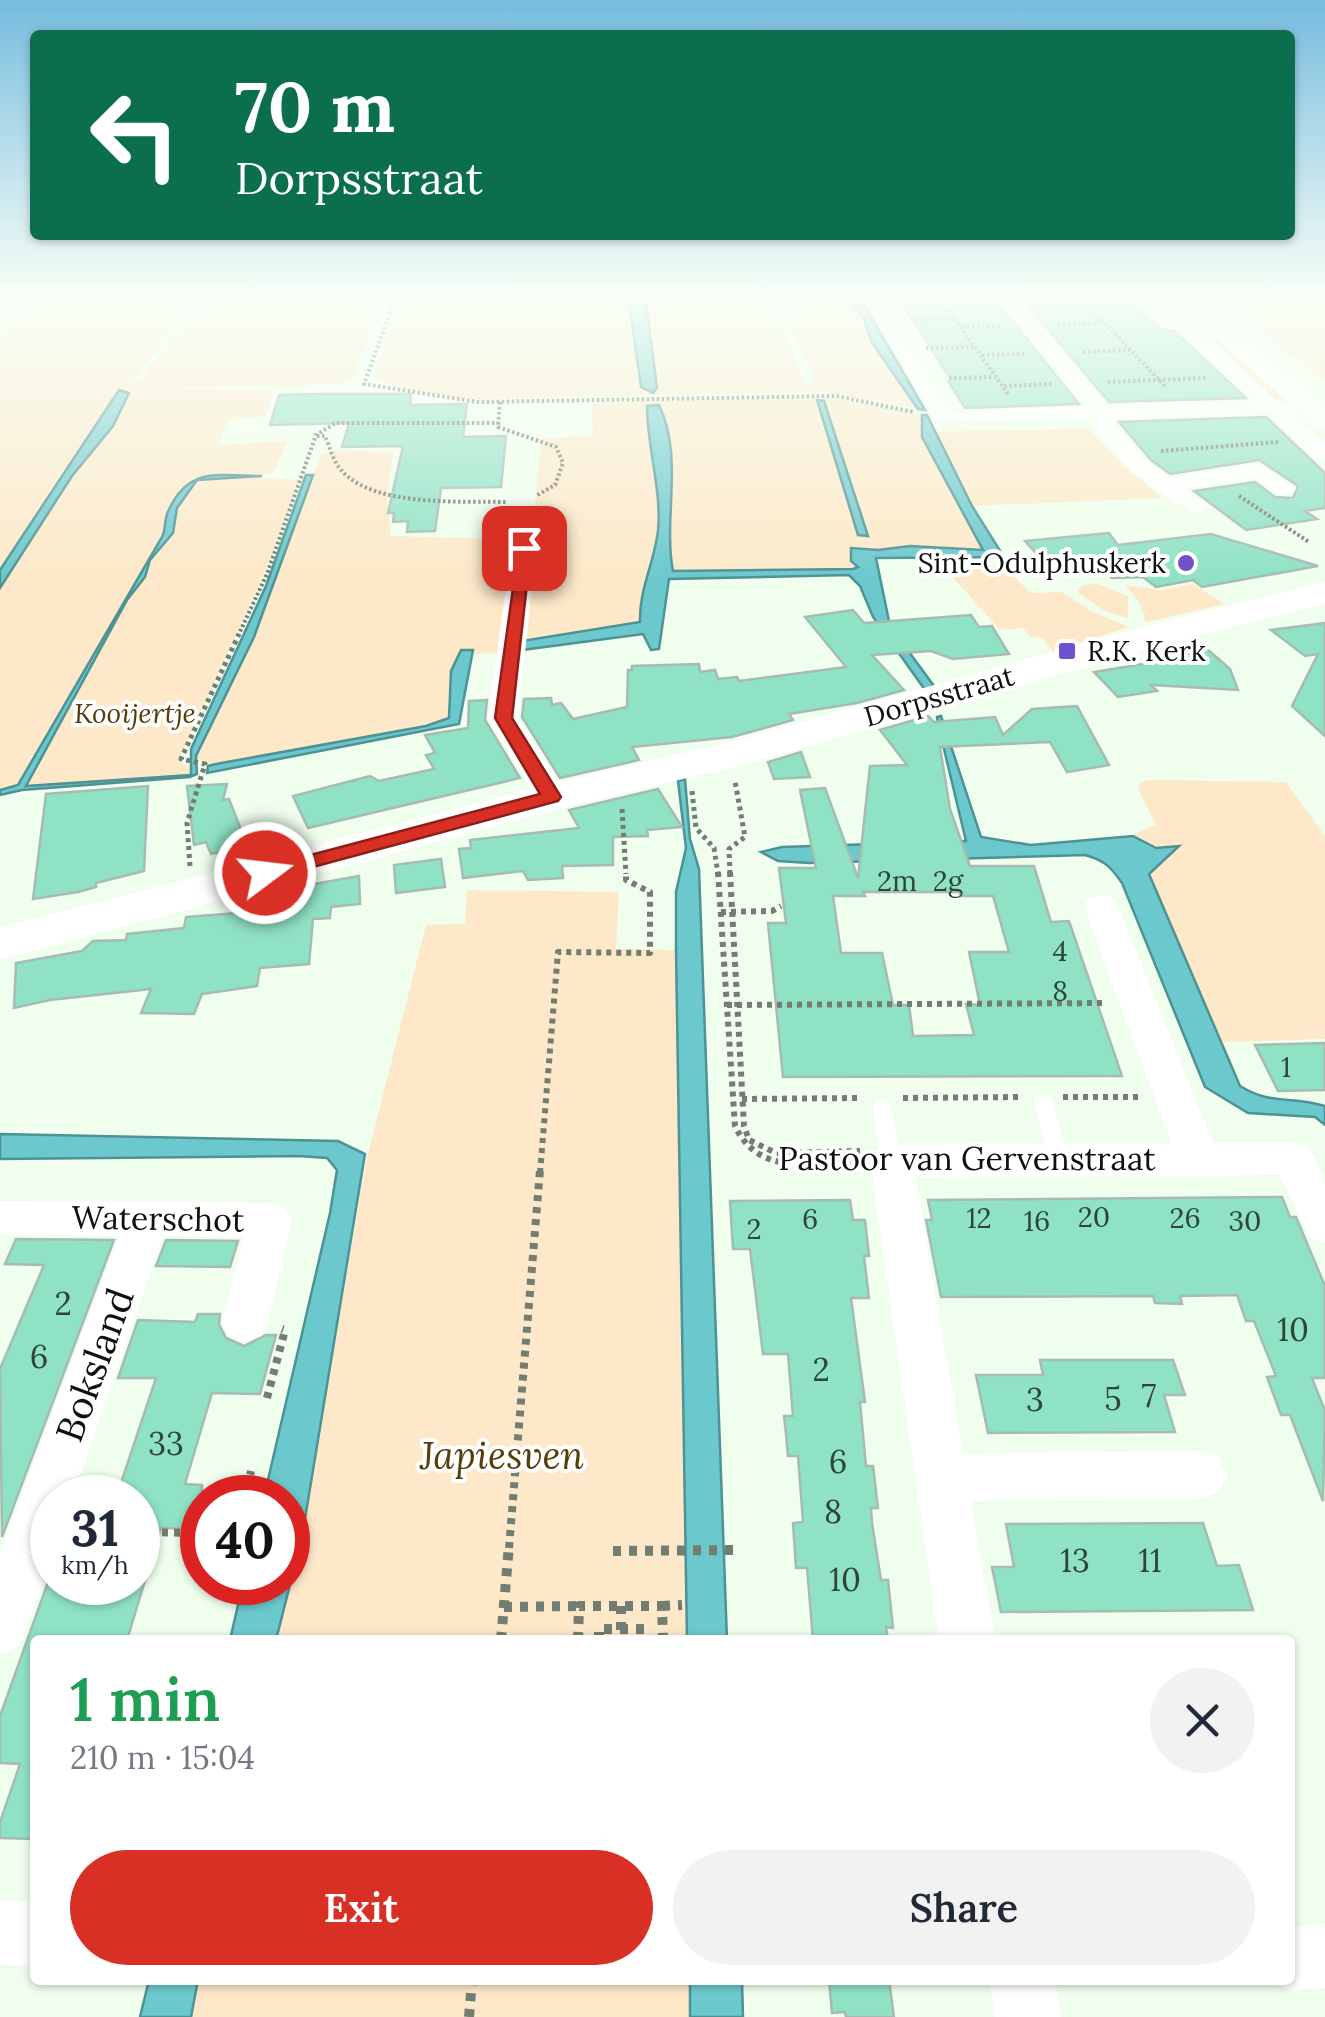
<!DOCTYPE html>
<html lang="en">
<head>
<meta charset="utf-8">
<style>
	body { margin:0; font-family:Lora,serif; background:#f2f2f3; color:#1f2937; height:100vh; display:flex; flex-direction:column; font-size:38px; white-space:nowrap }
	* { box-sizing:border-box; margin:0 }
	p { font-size:32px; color:#747a83 }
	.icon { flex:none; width:55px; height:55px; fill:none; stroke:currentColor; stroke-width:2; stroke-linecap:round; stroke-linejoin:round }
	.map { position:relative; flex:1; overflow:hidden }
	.details { position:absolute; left:30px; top:1635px; width:1265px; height:350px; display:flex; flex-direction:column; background:#fff; border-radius:10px; box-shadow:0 2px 8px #0004 }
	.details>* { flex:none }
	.top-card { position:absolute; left:30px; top:30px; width:1265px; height:210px; border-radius:10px; box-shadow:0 2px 8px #0004; background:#0b6e4f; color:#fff; overflow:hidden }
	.speed { position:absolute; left:30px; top:1475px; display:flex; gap:20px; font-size:50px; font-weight:700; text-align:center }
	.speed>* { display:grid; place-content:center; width:130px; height:130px; border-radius:50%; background:#fff; box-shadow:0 2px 8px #0004; line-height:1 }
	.speed small { font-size:25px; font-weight:400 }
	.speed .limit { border:15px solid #d22; background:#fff; color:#111 }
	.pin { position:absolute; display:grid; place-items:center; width:85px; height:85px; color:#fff; margin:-42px; border-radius:20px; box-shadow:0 5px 15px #0006 }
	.me { position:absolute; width:110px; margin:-55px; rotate:75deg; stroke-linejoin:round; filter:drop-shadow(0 0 8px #0008) }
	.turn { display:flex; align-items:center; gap:35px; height:210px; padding:0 40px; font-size:45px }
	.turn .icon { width:130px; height:130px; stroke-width:2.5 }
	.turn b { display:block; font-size:70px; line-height:85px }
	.round { display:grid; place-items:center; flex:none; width:105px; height:105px; border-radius:52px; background:#f2f2f3 }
	.summary { display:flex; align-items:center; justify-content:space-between; height:170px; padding:0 40px }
	h1 { font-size:60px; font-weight:600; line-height:75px; color:#1e9e55 }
	.button { display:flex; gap:20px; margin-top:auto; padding:20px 40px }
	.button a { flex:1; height:115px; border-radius:60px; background:#d93025; color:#fff; font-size:40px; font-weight:600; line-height:115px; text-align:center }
	.button a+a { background:#f2f2f3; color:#1f2937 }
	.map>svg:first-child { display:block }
	.green { fill:#fde9c9 }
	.water { fill:#6bc9ce; stroke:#4f9294; stroke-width:2.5 }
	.building { fill:#90e2c5; stroke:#a5bbb3; stroke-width:2.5; fill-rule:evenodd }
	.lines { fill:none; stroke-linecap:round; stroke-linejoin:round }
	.path-far4 { stroke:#747d71; stroke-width:4; stroke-dasharray:2.5 2.5; stroke-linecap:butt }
	.path-far3 { stroke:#747d71; stroke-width:5; stroke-dasharray:4 4; stroke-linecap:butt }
	.path-far2 { stroke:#747d71; stroke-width:6; stroke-dasharray:5 5; stroke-linecap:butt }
	.path-far1 { stroke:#747d71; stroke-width:8; stroke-dasharray:6 6; stroke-linecap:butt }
	.path { stroke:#747d71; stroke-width:10; stroke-dasharray:8 8; stroke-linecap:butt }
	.lane { fill:#fff; fill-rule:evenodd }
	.street { fill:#fff; fill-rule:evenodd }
	.secondary { fill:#fff; fill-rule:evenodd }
	.route { fill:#d93025; stroke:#8d1f18; stroke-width:2.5 }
	.poi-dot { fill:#6f52cc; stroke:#fff; stroke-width:4 }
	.labels { text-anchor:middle; stroke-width:8; stroke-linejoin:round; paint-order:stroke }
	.far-poi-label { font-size:28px; fill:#0e120c; stroke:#fff; text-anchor:end }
	.far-street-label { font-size:28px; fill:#0e120c; stroke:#fff }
	.far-park-label { font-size:28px; font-style:italic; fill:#563d0a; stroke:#fff }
	.number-label { font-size:28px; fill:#2e463a }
	.street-label { font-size:32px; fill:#0e120c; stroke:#fff }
	.near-number-label { font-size:32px; fill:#2e463a }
	.near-street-label { font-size:38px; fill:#0e120c; stroke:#fff }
	.near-park-label { font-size:38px; font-style:italic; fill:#563d0a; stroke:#fff }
</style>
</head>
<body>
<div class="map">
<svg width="1325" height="2017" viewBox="0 0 1325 2017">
	<rect width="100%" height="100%" fill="#f0ffed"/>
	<!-- green -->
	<g class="green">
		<path d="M 44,294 L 200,294 L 131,383 L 140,380 L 206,294 L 385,294 L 351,382 L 287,387 L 137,387 L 274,391 L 266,416 L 228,420 L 218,445 L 288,441 L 273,473 L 253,477 L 300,480 L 264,574 L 178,761 L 192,768 L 191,775 L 26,787 L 127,600 C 146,575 183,485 204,477 L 193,478 L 162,537 L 17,785 L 0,790 L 0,588 L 72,476 L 113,426 L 128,393 L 119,391 L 0,570 L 0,336 Z"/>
		<polygon points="401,294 628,294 638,372 657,388 645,294 770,294 806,385 814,380 775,294 858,294 925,410 822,392 464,399 403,389 373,378"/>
		<polygon points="1157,294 1182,294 1293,401 1276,404"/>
		<polygon points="1217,294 1325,294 1325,383"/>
		<path d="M 791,398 L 840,399 L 922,415 L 922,437 L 945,474 L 954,501 L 984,550 L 910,546 L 868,550 L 858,568 L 853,569 L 673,572 C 666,553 672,536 672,516 C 673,482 674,437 659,406 L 647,406 C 644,447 662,490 658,531 C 654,564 639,589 640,622 L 523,641 L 541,438 L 593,436 L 592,403 Z"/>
		<polygon points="1088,428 1118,461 1163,498 972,506 935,432"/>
		<polygon points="337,450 393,452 387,498 391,536 504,539 508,505 522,513 508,653 470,654 461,651 448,701 450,717 426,726 208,766 196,757 246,656 321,454"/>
		<polygon points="1004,565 1030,593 1061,592 1093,612 1129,627 1053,652 1042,638 1031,637 1023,628 1000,630 948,572"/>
		<polygon points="1098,584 1128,596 1128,618 1106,612 1077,592 1083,585"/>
		<polygon points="1193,584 1225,604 1146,622 1138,600 1125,585 1160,590"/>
		<polygon points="1150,780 1286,782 1325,836 1325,1039 1221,1042 1149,873 1178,847 1156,848 1134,834 1156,825 1138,789 1141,782"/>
		<polygon points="467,890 619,892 616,949 676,950 687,1640 276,1640 302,1537 366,1162 426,925 465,924"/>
		<polygon points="198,1980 690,1980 690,2017 191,2017"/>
	</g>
	<!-- water -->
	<g class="water">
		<polygon points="628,294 645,294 657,388 653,393 641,387"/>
		<polygon points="845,294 858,294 925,410 918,409 872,343 864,319"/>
		<polygon points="119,390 129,393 113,426 72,476 0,588 0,570"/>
		<polygon points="817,400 824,401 868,536 858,535"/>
		<path d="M 659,405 C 684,456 663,520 673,571 L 853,569 L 858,567 L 851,561 L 851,548 L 878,550 L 910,546 L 983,550 L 922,437 L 922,415 L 927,415 L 972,506 L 1004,557 L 876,558 L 890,626 L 934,686 L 925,690 L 873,617 L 860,586 L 849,575 L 669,579 L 659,649 L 651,650 L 643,634 L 522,650 L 522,641 L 640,622 C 639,589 654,564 658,531 C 662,491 647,447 647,406 Z"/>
		<path d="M 306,475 L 313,475 L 254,637 L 196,756 L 197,774 L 190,777 L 22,790 L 0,795 L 0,790 L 18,785 L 162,537 C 166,529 164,523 167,514 C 187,465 218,476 262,476 L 197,480 L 177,508 L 173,533 L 150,560 L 145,577 L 127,600 L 26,786 L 191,775 L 191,749 L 266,586 Z"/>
		<polygon points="461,650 473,650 459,724 207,773 208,766 216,764 426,726 449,718 451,671"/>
		<path d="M 941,716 L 981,837 L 1031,845 L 1133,836 L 1156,848 L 1179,846 L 1149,874 L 1240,1086 C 1273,1106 1289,1095 1325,1106 L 1325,1125 L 1315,1117 L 1248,1113 L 1205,1087 L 1122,883 C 1111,867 1104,860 1085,855 L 809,863 L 778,861 L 761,852 L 782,847 L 966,841 L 938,724 L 937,717 Z"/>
		<polygon points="685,779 690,839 699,869 727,1640 687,1640 676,950 676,892 686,848 678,781"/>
		<polygon points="0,1134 338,1141 365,1154 302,1537 276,1640 230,1640 243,1583 288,1582 288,1498 264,1497 330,1213 337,1170 327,1158 299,1156 0,1159"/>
		<polygon points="149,1980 198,1980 191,2017 140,2017"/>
		<polygon points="690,1980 742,1980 743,2017 690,2017"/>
	</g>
	<!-- building -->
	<g class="building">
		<polygon points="988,294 994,298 1079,404 965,408 948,381 952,381 897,296"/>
		<polygon points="1123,294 1160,328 1174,331 1246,398 1109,402 1021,297"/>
		<polygon points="319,394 411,394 410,405 467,404 463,437 506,436 501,487 441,488 435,531 407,532 408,521 393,522 394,513 388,513 403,446 342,447 349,423 270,425 279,395"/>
		<polygon points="1266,417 1325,473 1325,508 1305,511 1317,519 1246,530 1194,491 1255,482 1275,497 1293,498 1298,486 1259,460 1170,474 1151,460 1119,422"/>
		<polygon points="1109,533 1118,545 1211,534 1318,566 1202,587 1193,580 1156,587 1143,577 1112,578 1101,566 1051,570 1025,541"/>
		<polygon points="853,610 864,623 971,615 979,627 992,626 1009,654 953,659 931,651 872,655 904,690 857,703 789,714 793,720 732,737 632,747 639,760 560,778 522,717 524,699 551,698 552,705 561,703 573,719 627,707 628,670 632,670 632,666 699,664 700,672 715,670 718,679 737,677 739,681 846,667 805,617"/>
		<polygon points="1325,623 1325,736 1292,706 1318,654 1305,656 1271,630"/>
		<polygon points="1207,649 1230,669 1238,690 1151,685 1157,691 1118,697 1094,672 1173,659 1167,654"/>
		<polygon points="487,700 485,720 520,778 308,828 293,796 370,776 379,781 434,769 426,755 435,753 425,735 468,728 469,701"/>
		<path d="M 1077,706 L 1109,765 L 1067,772 L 1050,742 L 940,747 L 950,809 L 970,866 L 1034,866 L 1051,922 L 1069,921 L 1122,1076 L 783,1077 L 768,923 L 786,923 L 779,868 L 816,868 L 800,790 L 825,788 L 858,878 L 870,766 L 907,765 L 880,730 L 928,716 L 934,722 L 995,717 L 1003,735 L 1032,709 ZM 863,892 L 959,892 L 961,896 L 993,896 L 1009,952 L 969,952 L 980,1005 L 966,1004 L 974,1035 L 913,1036 L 909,1005 L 893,1005 L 882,953 L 841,953 L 833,896 L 865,896 Z"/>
		<polygon points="801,752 810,777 774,779 768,762"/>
		<polygon points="227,784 223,800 229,799 247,845 211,854 206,842 194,845 187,786"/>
		<polygon points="148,786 144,871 96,883 96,887 78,892 33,899 46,794"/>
		<polygon points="658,789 682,827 647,830 648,836 613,837 613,865 562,866 563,878 528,880 523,871 463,878 459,849 471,848 470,840 579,828 569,810"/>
		<polygon points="441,859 445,887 396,893 394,865"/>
		<polygon points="359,876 360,904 331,907 330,918 313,919 309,964 260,968 257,986 202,994 194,1014 141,1013 151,989 50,1000 14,1008 16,963 82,951 93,941 126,940 127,934 184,928 186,917 251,912 253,895"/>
		<polygon points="1325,1043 1325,1090 1278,1091 1255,1045"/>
		<polygon points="1282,1197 1290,1217 1296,1217 1325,1286 1325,1378 1312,1378 1325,1411 1323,1501 1290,1415 1281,1415 1267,1377 1276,1376 1254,1321 1246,1321 1237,1295 1180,1296 1182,1304 1155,1303 1153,1296 941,1297 926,1220 932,1220 928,1200"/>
		<polygon points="850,1200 853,1220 865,1220 869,1256 864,1256 869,1298 851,1298 865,1402 860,1402 866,1466 873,1466 878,1508 871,1508 872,1523 881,1580 888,1580 893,1628 886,1627 888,1640 813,1640 807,1568 796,1568 793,1523 803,1522 798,1456 788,1456 786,1434 784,1416 793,1416 788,1354 763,1354 750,1249 733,1249 730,1201"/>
		<polygon points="16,1239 114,1240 2,1537 0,1369 44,1265 5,1264"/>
		<polygon points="166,1240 238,1241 230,1267 156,1266"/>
		<polygon points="198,1314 220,1314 219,1324 226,1338 244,1346 266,1335 276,1335 260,1394 212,1393 185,1484 202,1485 202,1529 161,1528 127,1640 35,1640 35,1839 0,1838 0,1822 20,1764 0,1763 0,1716 48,1582 138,1582 138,1498 116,1498 156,1378 118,1378 138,1320 195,1322"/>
		<polygon points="1040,1360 1173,1360 1185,1395 1164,1395 1175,1432 988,1433 976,1375 1043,1375"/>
		<polygon points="1203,1523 1217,1566 1239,1565 1253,1610 1001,1612 992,1567 1014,1567 1006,1524"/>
		<polygon points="829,1980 889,1980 894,2017 846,2017 845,2012 832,2013"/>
	</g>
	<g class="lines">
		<!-- path-far4 -->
		<g class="path-far4">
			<polyline points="397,294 364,384 478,402 836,396 914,412"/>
			<polyline points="937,294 1009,395"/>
			<polyline points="1077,294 1166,387"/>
			<polyline points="1036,295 1070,294"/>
			<polyline points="940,298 984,297"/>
			<polyline points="911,320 954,319"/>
			<polyline points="1058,325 1104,323"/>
			<polyline points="962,327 1000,326"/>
			<polyline points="926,348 974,347"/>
			<polyline points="1083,352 1130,350"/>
			<polyline points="982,355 1025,354"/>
			<polyline points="949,378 996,377"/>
			<polyline points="1108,382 1206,378"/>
			<polyline points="1004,386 1052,384"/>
			<polyline points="500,402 498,427 556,447 563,463 555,485 536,496"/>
			<path d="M 317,436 L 325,436 C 330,447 333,462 342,471 C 374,507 462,501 507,502"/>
			<polyline points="1161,451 1278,442"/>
			<polyline points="1239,496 1309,542"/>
			<polyline points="238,636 267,574 316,435 336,423 498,423"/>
		</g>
		<!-- path-far3 -->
		<g class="path-far3">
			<polyline points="692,791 696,828 714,848 718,874"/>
			<polyline points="622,809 626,874"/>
			<polyline points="190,866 187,823 205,764 181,759 239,634"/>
			<polyline points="730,874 729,849 745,837 735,781"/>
		</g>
		<!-- path-far2 -->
		<g class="path-far2">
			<path d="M 718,872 L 735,1126 C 758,1175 808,1164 854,1162"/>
			<polyline points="730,872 744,1126 749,1140 776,1153 860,1151"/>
			<polyline points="721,912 772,911 781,906"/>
			<polyline points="727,1005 1106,1003"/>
			<polyline points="1063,1097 1141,1097"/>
			<polyline points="903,1098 1021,1097"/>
			<polyline points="742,1099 861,1098"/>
			<polyline points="540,1173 558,952 650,953 650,892 626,880 626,872"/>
		</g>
		<!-- path-far1 -->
		<g class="path-far1">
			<polyline points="267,1398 285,1330 282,1329"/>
			<polyline points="245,1498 251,1471"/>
			<polyline points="138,1532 202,1533"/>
			<polyline points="509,1548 540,1170"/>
		</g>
		<!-- path -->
		<g class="path">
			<polyline points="613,1551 736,1550"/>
			<polyline points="621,1606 621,1640"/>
			<polyline points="662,1606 682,1605"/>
			<polyline points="504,1607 579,1606"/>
			<polyline points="501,1640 509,1545"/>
			<polyline points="578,1640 579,1606 662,1606 663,1640"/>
			<polyline points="599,1640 599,1629 644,1629 644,1640"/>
			<polyline points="469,2017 472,1980"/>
		</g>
		<!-- lane -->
		<g class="lane">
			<polygon points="1307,294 1191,299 1187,297 1196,294"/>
			<polygon points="1043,1095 1050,1097 1052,1102 1069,1159 1066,1164 1052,1164 1049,1159 1034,1102 1036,1097"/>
			<polygon points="882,1100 889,1102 891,1107 901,1161 898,1166 884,1166 881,1161 873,1107 875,1102"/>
		</g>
		<!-- street -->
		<g class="street">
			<polygon points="862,294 879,294 950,412 1087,407 996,294 1013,294 1107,406 1255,402 1140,294 1159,294 1277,401 1314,402 1314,410 1290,413 1325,444 1325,461 1317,460 1267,413 1111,419 1148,463 1169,478 1260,464 1296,489 1293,494 1277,494 1256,478 1185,489 1208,507 1196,514 1132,473 1090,419 937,422"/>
			<polygon points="528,507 540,514 518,718 567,797 562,804 540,804 488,718 516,514"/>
			<polygon points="1101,895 1113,898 1118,906 1213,1143 1294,1143 1309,1148 1325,1180 1325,1243 1310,1238 1280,1175 915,1177 963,1454 1201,1451 1219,1458 1226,1475 1219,1492 1201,1499 971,1501 995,1640 939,1640 870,1161 876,1150 891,1145 1172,1144 1084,906 1089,898"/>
			<polygon points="0,1201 270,1203 285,1208 292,1220 268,1322 261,1336 245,1342 229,1336 222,1322 244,1237 163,1236 72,1498 52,1498 52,1555 20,1646 0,1654 0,1553 119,1236 0,1235"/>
			<rect x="0" y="1901" width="35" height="64"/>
			<polygon points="1325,1924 1325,1988 1290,1990 1267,1981 1290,1980 1290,1926"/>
			<polygon points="989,1980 1055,1980 1061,2017 995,2017"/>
		</g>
		<!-- secondary -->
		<g class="secondary">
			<polygon points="1179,294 1201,294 1204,301 1325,406 1325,430 1315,427 1186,311 1176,299"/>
			<polygon points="1325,582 1325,604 1169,643 746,764 561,808 0,960 0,928 535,788 722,744 1143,627"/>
		</g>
	</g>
	<!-- sky -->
	<linearGradient id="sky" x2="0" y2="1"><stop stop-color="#76bcde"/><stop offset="0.51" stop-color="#f8fff7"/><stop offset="1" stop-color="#f8fff7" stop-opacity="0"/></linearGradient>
	<rect width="1325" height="577" fill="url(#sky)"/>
	<!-- route -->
	<polygon class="route" points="519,545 531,548 512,718 561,797 558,801 272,878 258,878 258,869 540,794 495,718"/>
	<!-- markers -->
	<g class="poi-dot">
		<circle cx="1186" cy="563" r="10"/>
		<rect x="1057" y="641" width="20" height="20" rx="5"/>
	</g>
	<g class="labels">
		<!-- far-poi labels -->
		<g class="far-poi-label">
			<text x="1166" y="573">Sint-Odulphuskerk</text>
			<text x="1087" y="661" text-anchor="start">R.K. Kerk</text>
		</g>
		<!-- far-street labels -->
		<g class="far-street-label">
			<text transform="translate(939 696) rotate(-16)" y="10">Dorpsstraat</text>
		</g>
		<!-- far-park labels -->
		<g class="far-park-label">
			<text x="135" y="723">Kooijertje</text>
		</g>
		<!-- number labels -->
		<g class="number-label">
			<text x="897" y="891">2m</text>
			<text x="948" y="891">2g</text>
			<text x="1060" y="961">4</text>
			<text x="1060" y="1001">8</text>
			<text x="1286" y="1077">1</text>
			<text x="1094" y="1227">20</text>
			<text x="979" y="1228">12</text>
			<text x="1185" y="1228">26</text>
			<text x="810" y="1229">6</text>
			<text x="1037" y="1231">16</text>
			<text x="1245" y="1231">30</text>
			<text x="754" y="1239">2</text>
		</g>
		<!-- street labels -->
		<g class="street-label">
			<text x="967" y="1170">Pastoor van Gervenstraat</text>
			<text transform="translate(158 1219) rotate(1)" y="11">Waterschot</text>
		</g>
		<!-- near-number labels -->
		<g class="near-number-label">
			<text x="63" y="1315">2</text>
			<text x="1293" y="1341">10</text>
			<text x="39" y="1368">6</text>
			<text x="821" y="1381">2</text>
			<text x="1149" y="1407">7</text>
			<text x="1113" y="1410">5</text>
			<text x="1035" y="1411">3</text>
			<text x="166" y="1455">33</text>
			<text x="838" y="1473">6</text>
			<text x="833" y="1523">8</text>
			<text x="1075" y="1572">13</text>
			<text x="1150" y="1572">11</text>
			<text x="845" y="1591">10</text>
		</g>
		<!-- near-street labels -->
		<g class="near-street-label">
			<text transform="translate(95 1365) rotate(-70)" y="13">Boksland</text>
		</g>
		<!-- near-park labels -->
		<g class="near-park-label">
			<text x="502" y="1469">Japiesven</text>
		</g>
	</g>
</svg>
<div class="speed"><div>31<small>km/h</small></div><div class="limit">40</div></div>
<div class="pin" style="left:524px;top:548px;background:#d93025"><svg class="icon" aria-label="arrive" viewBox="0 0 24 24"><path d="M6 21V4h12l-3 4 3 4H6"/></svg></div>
<svg class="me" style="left:265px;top:873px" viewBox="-20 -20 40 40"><circle r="17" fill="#d93025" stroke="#fff" stroke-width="3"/><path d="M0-11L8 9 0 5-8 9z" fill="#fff"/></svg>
<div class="top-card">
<div class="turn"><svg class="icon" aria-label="left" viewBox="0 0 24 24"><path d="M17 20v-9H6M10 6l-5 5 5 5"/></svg><div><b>70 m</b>Dorpsstraat</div></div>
</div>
<section class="details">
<div class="summary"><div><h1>1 min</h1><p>210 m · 15:04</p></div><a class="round"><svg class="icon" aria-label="close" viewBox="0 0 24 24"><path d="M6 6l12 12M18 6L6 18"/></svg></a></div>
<div class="button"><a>Exit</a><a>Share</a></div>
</section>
</div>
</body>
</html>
